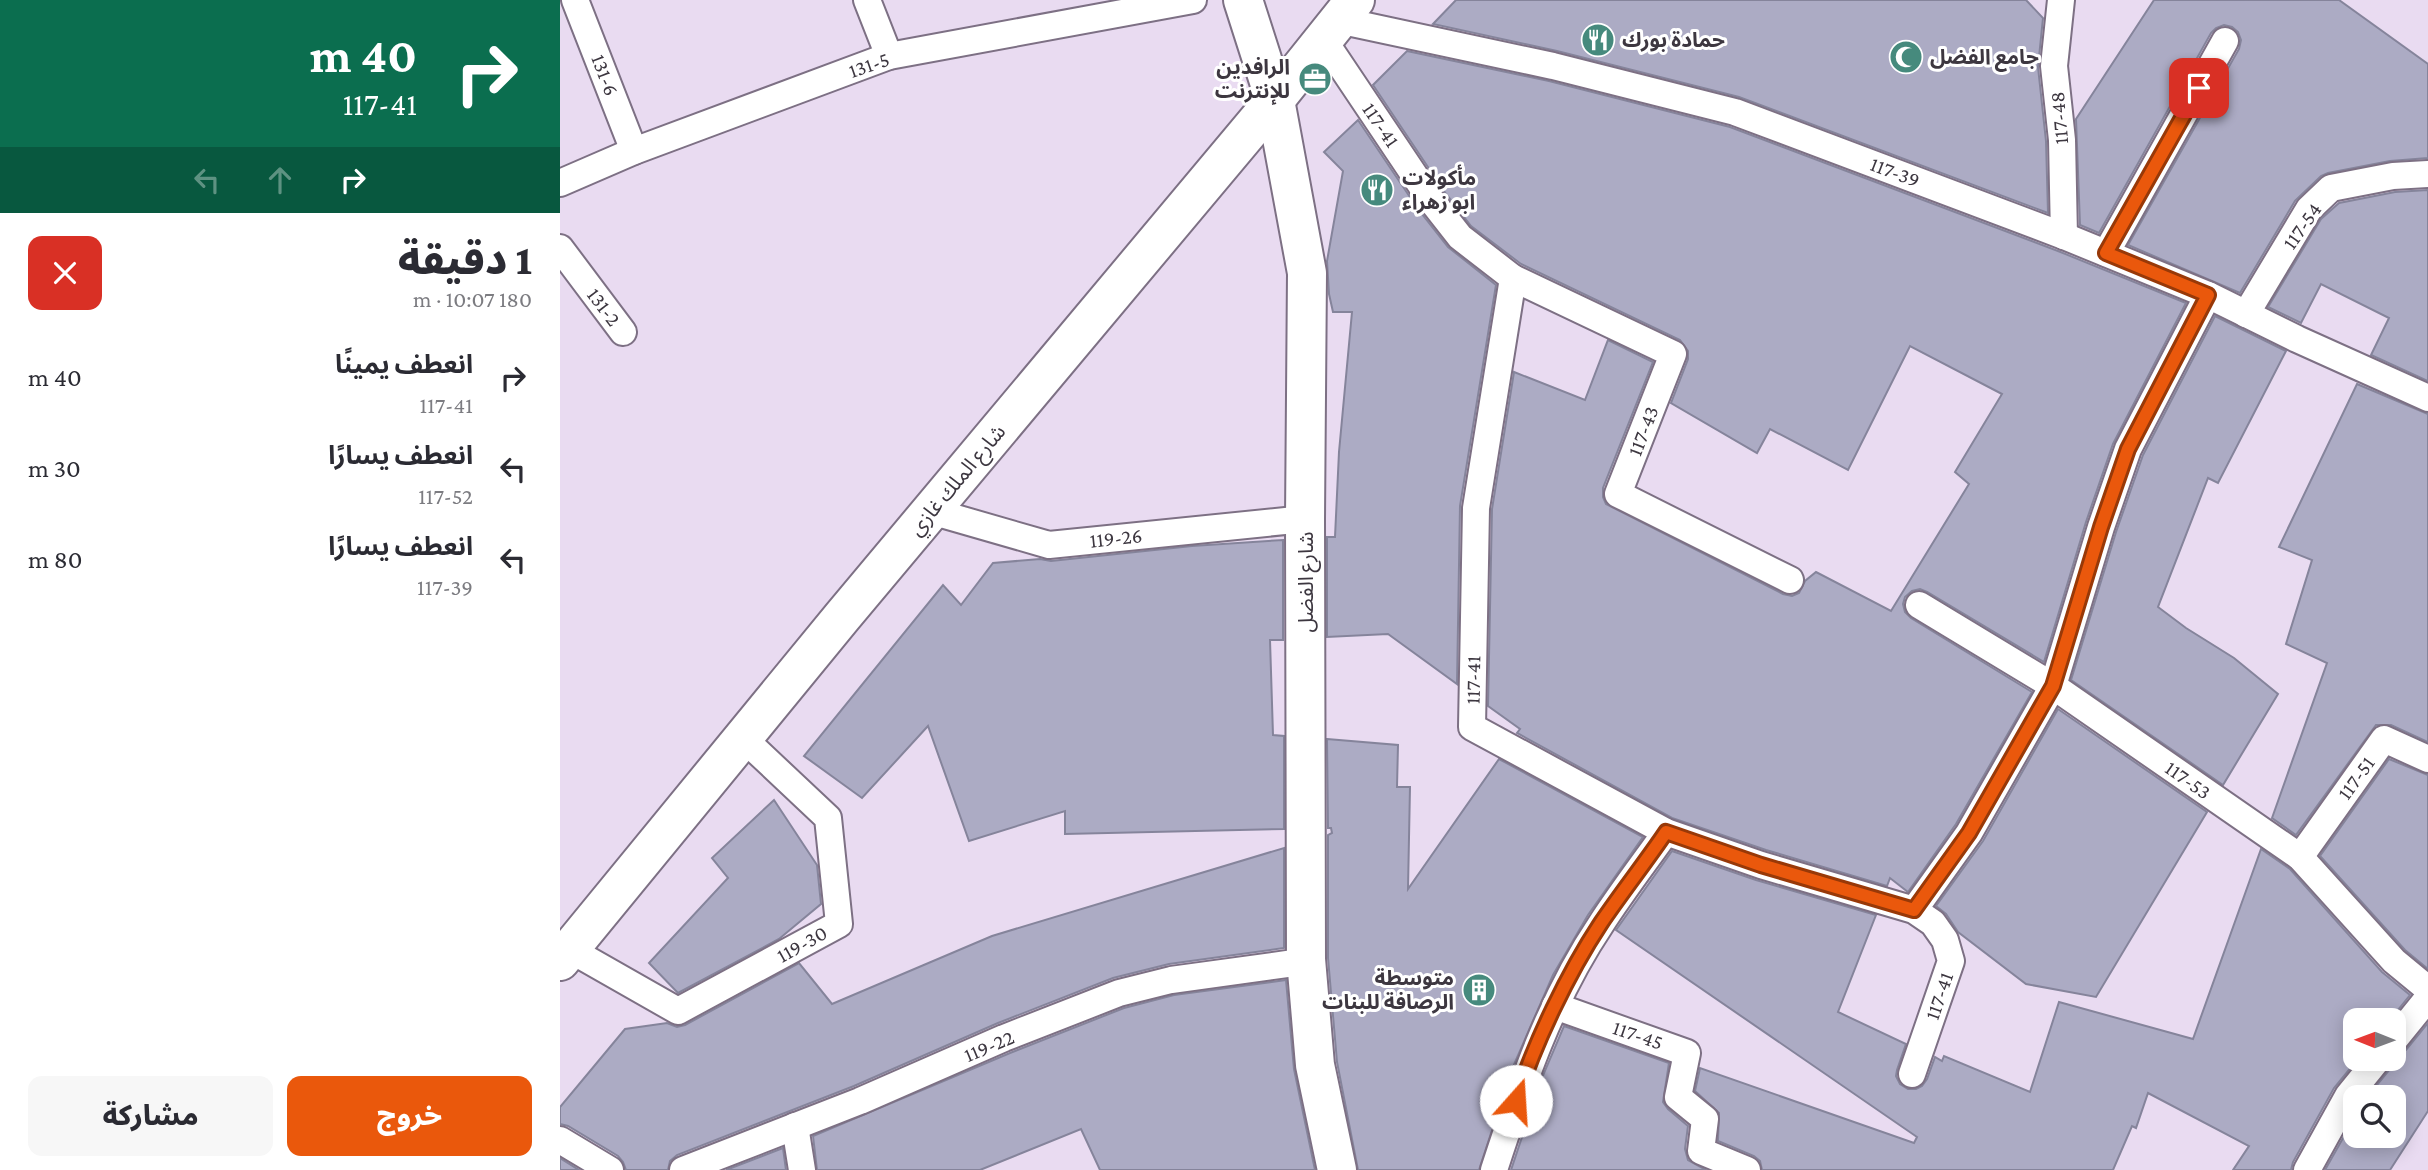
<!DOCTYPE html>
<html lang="ar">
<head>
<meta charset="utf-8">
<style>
	body { margin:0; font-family:"Crimson Pro","Noto Sans Arabic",serif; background:#f7f7f7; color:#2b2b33; direction:rtl; height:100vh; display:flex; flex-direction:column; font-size:26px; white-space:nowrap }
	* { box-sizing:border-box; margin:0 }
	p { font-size:23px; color:#7c7c81 }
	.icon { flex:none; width:38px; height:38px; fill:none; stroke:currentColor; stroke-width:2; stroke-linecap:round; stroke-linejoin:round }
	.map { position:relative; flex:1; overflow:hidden; direction:ltr }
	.panel { display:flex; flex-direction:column; background:#fff; width:560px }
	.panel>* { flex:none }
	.guide { background:#0b6e4f; color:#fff; overflow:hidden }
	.needle { width:46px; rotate:271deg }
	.controls { position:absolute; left:1783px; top:1008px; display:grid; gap:14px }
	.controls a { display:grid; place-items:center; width:63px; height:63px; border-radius:14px; background:#fff; box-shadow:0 4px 18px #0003; font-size:35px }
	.pin { position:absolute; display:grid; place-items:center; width:60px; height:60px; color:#fff; margin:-30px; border-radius:14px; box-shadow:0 4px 10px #0006 }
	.me { position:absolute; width:77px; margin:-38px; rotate:19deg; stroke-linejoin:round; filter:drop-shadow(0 0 5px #0008) }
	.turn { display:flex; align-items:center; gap:24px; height:147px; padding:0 28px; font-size:32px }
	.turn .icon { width:91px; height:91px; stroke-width:2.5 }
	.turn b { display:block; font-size:49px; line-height:60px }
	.lanes { display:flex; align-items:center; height:66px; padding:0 28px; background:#0003; justify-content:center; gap:35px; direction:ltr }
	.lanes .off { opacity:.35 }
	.round { display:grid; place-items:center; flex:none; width:74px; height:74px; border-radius:14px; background:#f7f7f7 }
	.overview { display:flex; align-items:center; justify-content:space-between; height:119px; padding:0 28px }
	h1 { font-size:42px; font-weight:800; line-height:52px }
	.button { display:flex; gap:14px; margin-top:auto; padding:14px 28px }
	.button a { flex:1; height:80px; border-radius:14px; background:#ea580c; color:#fff; font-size:28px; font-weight:800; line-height:80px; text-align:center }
	.button a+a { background:#f7f7f7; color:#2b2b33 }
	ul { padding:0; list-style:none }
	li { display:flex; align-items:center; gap:21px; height:91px; padding:0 28px }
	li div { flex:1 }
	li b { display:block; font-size:26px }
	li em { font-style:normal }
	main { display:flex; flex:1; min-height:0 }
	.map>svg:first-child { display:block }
	.building { fill:#acabc4; stroke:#85849b; stroke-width:2 }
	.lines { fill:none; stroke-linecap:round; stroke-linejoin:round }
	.service-casing { stroke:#7d7084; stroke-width:30 }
	.minor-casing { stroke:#7d7084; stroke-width:42 }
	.tertiary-casing { stroke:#7d7084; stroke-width:42 }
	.service { stroke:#fff; stroke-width:26 }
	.minor { stroke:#fff; stroke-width:38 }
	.tertiary { stroke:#fff; stroke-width:38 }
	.route-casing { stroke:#983908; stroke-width:18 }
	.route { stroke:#ea580c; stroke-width:12 }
	.labels { text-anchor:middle; stroke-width:6; stroke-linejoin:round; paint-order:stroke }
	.poi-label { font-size:21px; font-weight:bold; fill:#3d3740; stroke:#fff; text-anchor:start }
	.street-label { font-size:21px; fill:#3d3740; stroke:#fff }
</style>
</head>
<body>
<main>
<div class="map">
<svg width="1868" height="1170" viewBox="0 0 1868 1170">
	<rect width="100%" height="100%" fill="#e9dbf1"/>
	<!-- building -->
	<g class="building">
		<polygon points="896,0 1466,0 1483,18 1478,67 1486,141 1488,213 1179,97 997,51 873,24"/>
		<polygon points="1594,0 1779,0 1868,64 1868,158 1830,161 1768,173 1761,176 1735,201 1680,293 1568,245 1679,49 1681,40 1678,32 1672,27 1664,25 1656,28 1651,33 1539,233 1520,225 1516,119"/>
		<polygon points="847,51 989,81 1170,127 1498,251 1626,303 1553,444 1526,522 1484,662 1367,592 1360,589 1352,591 1345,597 1343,604 1345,612 1351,618 1472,692 1396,824 1348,892 1330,878 1327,886 1206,850 1112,818 957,733 960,729 928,706 932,509 954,372 1025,400 1048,340 1093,362 1043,488 1043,497 1046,504 1223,594 1232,596 1239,593 1245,581 1256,572 1331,611 1409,484 1395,472 1442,394 1350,346 1288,470 1210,429 1197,453 1111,403 1128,359 1128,351 1120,340 961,264 911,226 884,191 813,85"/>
		<polygon points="798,120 858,209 888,247 936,285 900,506 897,684 828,634 767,637 767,537 775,537 779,452 792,312 773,312 769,294 767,261 783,171 764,152"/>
		<polygon points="1868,190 1868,381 1811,355 1829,318 1761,284 1741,323 1708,307 1761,219 1779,203 1835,192"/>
		<polygon points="1655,316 1726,351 1658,483 1648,478 1598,607 1626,628 1674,658 1718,694 1663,785 1511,680 1556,532 1583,455"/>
		<polygon points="1797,384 1868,414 1868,742 1831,725 1816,725 1736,835 1712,818 1767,663 1726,644 1752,560 1719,547"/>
		<polygon points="723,540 723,640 710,640 713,735 724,736 724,829 505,834 505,811 409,841 368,726 302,798 244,756 383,585 401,605 433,563 480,559 491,561 632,546"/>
		<polygon points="1498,709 1647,812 1536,997 1466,984 1398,932 1386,914 1376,906 1423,841"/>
		<polygon points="767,739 838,745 837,787 850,787 848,889 939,759 1083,837 1028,915 993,975 952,1069 919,1170 798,1170 777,1062 768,958 768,835 772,833 771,828 768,828"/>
		<polygon points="1829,759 1868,775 1868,969 1845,950 1760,856"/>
		<polygon points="214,800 257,865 261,904 219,939 118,993 89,963 168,878 152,858"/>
		<polygon points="724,848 724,948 609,964 553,978 438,1023 294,1086 117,1155 110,1161 108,1170 66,1170 63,1162 58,1156 8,1126 0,1124 0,1107 65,1029 107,1023 117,1027 125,1025 239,963 272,1004 432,936"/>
		<polygon points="1701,849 1730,869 1822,972 1850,995 1830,1020 1796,1020 1796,1059 1798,1059 1774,1088 1733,1162 1731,1170 1673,1170 1689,1146 1588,1093 1576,1128 1572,1126 1553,1170 1202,1170 1200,1161 1194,1156 1158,1141 1159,1113 1135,1091 1140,1068 1354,1143 1357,1137 1056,930 1112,851 1196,880 1316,915 1278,1012 1346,1044 1337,1070 1336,1076 1340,1084 1348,1089 1356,1089 1362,1086 1367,1079 1375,1057 1382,1061 1384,1056 1470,1092 1499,1002 1633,1039"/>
		<polygon points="726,980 734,1069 755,1170 540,1170 521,1129 420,1170 257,1170 253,1136 450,1053 564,1008 614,995"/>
		<polygon points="1868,1023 1868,1111 1830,1170 1765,1170 1796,1115 1796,1136 1834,1136 1834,1097 1807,1097 1830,1069 1834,1055 1846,1050"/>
		<polygon points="1004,1026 1109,1063 1103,1102 1108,1109 1128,1126 1125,1149 1128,1160 1146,1170 951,1170 981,1080"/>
		<polygon points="223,1148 226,1170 166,1170"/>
		<polygon points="0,1158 19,1170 0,1170"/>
	</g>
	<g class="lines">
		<defs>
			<g id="service">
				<polyline points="15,0 74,151"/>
				<polyline points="307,0 329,56"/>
				<polyline points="1501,0 1494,66 1502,140 1504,236"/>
				<polyline points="778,20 993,66 1175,112 1504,236 1648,295 1737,339 1868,398"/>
				<polyline points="763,39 871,200 900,237 953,278 916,508 912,727 1106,832 1201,865 1354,910 1373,923 1385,940 1391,961 1352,1074"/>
				<polyline points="0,183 74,151 329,56 633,0"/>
				<polyline points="0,248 63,332"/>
				<polyline points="1546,253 1665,41"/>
				<polyline points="953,278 1113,354 1058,494 1230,580"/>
				<polyline points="1686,314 1749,209 1771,188 1833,176 1868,174"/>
				<polyline points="371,511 489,545 745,519"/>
				<polyline points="1359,605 1493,686 1740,857 1834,961 1868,989"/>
				<polyline points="1740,857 1824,739 1868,759"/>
				<polyline points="1354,910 1409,833 1493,686 1541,527 1568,449 1648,295"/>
				<polyline points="9,949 118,1011 279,924 268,818 183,738"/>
				<polyline points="995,1006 1127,1053 1118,1097 1145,1119 1141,1151 1187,1170"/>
				<polyline points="1834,1040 1868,998"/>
				<polyline points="235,1126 242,1170"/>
				<polyline points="0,1140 50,1170"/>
				<polyline points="123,1170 300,1101 444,1038 559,993 611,980 734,963 746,959"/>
				<path d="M 934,1170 C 962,1084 990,1000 1041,924 C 1061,893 1084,863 1106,832"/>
				<polyline points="1747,1170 1788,1096 1818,1059"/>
			</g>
			<polyline id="minor" points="683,0 715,100 747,273 745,519 746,959 755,1065 777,1170"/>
			<polyline id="tertiary" points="0,961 282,617 715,100 795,0"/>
		</defs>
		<!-- service casing -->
		<use href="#service" class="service-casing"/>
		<!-- minor casing -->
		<use href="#minor" class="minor-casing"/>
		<!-- tertiary casing -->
		<use href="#tertiary" class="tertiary-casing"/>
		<!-- service -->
		<use href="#service" class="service"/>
		<!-- minor -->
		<use href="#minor" class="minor"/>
		<!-- tertiary -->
		<use href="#tertiary" class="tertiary"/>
	</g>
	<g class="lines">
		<defs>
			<path id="route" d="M 956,1101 C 974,1044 1008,973 1041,923 C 1062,892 1085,863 1106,832 L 1201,865 L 1354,910 L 1409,833 L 1493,686 L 1541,527 L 1568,449 L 1648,295 L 1546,253 L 1639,88"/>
		</defs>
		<!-- route casing -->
		<use href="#route" class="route-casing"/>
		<!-- route -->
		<use href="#route" class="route"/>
	</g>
	<!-- icons -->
	<defs>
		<symbol id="restaurant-disc" viewBox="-11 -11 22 22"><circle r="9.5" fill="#468a7d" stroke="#fff"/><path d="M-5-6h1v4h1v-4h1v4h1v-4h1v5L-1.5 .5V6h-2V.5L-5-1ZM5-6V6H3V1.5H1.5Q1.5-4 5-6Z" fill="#fff"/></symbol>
		<symbol id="mosque-disc" viewBox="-11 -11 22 22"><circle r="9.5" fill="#468a7d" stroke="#fff"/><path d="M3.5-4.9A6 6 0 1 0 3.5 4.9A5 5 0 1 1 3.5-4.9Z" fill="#fff"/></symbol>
		<symbol id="office-disc" viewBox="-11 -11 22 22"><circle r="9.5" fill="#468a7d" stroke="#fff"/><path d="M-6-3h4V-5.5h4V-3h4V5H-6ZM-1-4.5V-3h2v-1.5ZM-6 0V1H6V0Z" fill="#fff"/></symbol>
		<symbol id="building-disc" viewBox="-11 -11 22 22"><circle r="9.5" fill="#468a7d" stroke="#fff"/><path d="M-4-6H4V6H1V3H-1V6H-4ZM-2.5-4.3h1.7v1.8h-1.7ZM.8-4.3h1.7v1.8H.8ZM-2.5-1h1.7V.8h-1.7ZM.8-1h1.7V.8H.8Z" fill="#fff"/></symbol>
	</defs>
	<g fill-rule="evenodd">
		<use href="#restaurant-disc" x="1019" y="21" width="38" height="38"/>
		<use href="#mosque-disc" x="1327" y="38" width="38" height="38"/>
		<use href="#office-disc" x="736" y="60" width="38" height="38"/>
		<use href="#restaurant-disc" x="798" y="171" width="38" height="38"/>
		<use href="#building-disc" x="900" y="971" width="38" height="38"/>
	</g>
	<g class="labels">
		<!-- poi labels -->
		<g class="poi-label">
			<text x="1062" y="47">حمادة بورك</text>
			<text x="1370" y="64">جامع الفضل</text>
			<text x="730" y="74" text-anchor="end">الرافدين<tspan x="730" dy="24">للإنترنت</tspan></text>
			<text x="842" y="185">مأكولات<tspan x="842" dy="24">ابو زهراء</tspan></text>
			<text x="894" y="985" text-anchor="end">متوسطة<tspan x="894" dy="24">الرصافة للبنات</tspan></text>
		</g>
		<!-- street labels -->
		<g class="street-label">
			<text transform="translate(309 65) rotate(-19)" y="7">131-5</text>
			<text transform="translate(45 75) rotate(69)" y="7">131-6</text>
			<text transform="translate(1499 118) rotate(-95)" y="7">117-48</text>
			<text transform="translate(821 125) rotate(56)" y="7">117-41</text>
			<text transform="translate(1335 172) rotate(21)" y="7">117-39</text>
			<text transform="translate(1742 226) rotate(-55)" y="7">117-54</text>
			<text transform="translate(44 307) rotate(53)" y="7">131-2</text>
			<text transform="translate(1083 431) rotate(-69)" y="7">117-43</text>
			<text transform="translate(397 480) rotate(-50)" y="7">شارع الملك غازي</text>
			<text transform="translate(556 538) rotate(-6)" y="7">119-26</text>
			<text transform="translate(746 582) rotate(-90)" y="7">شارع الفضل</text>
			<text transform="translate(913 680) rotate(-89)" y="7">117-41</text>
			<text transform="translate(1796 778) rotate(-54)" y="7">117-51</text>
			<text transform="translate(1628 780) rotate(35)" y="7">117-53</text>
			<text transform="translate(242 944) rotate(-29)" y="7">119-30</text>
			<text transform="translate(1379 996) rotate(-71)" y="7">117-41</text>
			<text transform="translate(1078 1035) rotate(19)" y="7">117-45</text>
			<text transform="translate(429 1046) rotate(-23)" y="7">119-22</text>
		</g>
	</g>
</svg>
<div class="controls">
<a><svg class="needle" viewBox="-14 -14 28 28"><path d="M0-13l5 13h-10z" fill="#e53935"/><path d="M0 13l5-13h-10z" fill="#7c7c81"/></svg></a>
<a><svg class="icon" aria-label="search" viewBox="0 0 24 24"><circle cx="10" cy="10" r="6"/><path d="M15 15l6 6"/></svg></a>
</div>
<div class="pin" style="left:1639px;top:88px;background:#d93025"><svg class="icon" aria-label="arrive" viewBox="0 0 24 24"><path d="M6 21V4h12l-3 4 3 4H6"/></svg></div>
<svg class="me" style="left:956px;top:1101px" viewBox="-20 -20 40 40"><circle r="19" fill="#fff"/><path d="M0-13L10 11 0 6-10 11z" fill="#ea580c"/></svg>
</div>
<section class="panel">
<div class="guide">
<div class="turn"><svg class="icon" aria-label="right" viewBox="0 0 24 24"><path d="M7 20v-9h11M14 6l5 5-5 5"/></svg><div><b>40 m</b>117-41</div></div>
<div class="lanes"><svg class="icon off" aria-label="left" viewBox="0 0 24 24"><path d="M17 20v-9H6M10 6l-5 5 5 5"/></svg><svg class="icon off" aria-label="ahead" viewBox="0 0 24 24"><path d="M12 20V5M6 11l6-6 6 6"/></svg><svg class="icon" aria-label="right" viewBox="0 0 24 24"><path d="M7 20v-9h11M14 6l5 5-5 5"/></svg></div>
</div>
<div class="overview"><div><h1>1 دقيقة</h1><p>180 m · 10:07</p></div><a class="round" style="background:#d93025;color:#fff"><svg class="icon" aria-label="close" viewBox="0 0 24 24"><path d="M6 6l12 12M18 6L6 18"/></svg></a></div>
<ul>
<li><svg class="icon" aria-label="right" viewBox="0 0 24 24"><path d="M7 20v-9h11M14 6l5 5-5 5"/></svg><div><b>انعطف يمينًا</b><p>117-41</p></div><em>40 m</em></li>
<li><svg class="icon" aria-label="left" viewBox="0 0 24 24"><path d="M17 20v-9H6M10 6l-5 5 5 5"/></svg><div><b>انعطف يسارًا</b><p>117-52</p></div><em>30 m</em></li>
<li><svg class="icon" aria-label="left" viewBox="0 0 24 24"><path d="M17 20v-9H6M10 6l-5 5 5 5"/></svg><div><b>انعطف يسارًا</b><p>117-39</p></div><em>80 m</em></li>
</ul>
<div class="button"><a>خروج</a><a>مشاركة</a></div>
</section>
</main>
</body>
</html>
